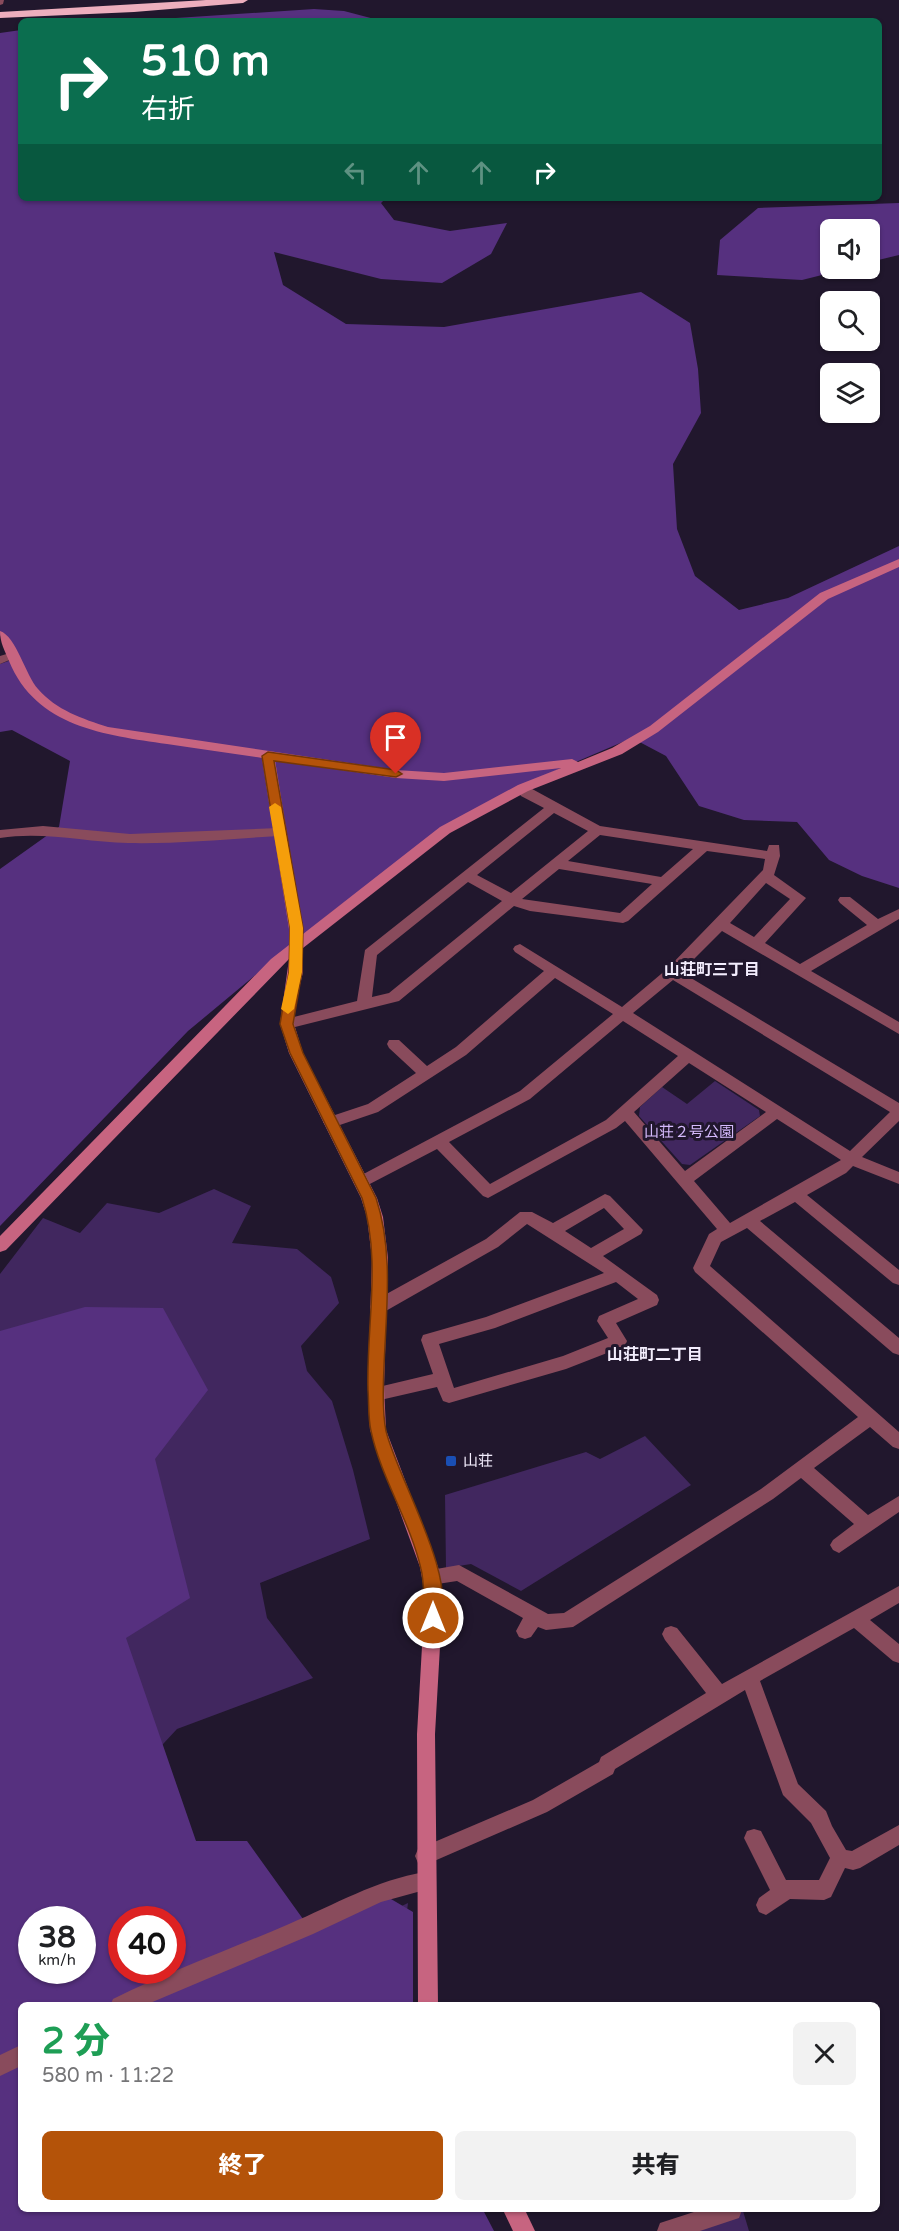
<!DOCTYPE html>
<html lang="ja">
<head>
<meta charset="utf-8">
<style>
	body { margin:0; font-family:"Varela Round","Noto Sans JP",sans-serif; background:#f2f2f2; color:#202124; height:100vh; display:flex; flex-direction:column; font-size:22px; white-space:nowrap }
	* { box-sizing:border-box; margin:0 }
	p { font-size:20px; color:#757577 }
	.icon { flex:none; width:33px; height:33px; fill:none; stroke:currentColor; stroke-width:2; stroke-linecap:round; stroke-linejoin:round }
	.map { position:relative; flex:1; overflow:hidden }
	.drawer { position:absolute; left:18px; top:2002px; width:862px; height:210px; display:flex; flex-direction:column; background:#fff; border-radius:9px; box-shadow:0 2px 4px #0004 }
	.drawer>* { flex:none }
	.hud { position:absolute; left:18px; top:18px; width:864px; height:183px; border-radius:9px; box-shadow:0 2px 4px #0004; background:#0b6e4f; color:#fff; overflow:hidden }
	.controls { position:absolute; left:820px; top:219px; display:grid; gap:12px }
	.controls a { display:grid; place-items:center; width:60px; height:60px; border-radius:9px; background:#fff; box-shadow:0 2px 4px #0004; font-size:30px }
	.speed { position:absolute; left:18px; top:1906px; display:flex; gap:12px; font-size:30px; font-weight:700; text-align:center }
	.speed>* { display:grid; place-content:center; width:78px; height:78px; border-radius:50%; background:#fff; box-shadow:0 2px 4px #0004; line-height:1 }
	.speed small { font-size:15px; font-weight:400 }
	.speed .limit { border:9px solid #d22; background:#fff; color:#111 }
	.pin { position:absolute; display:grid; place-items:center; width:51px; height:51px; color:#fff; margin:-62px -26px; border-radius:50% 50% 50% 0; rotate:-45deg; box-shadow:0 0 6px #0007 }
	.pin .icon { rotate:45deg }
	.me { position:absolute; width:66px; margin:-33px; rotate:0deg; stroke-linejoin:round; filter:drop-shadow(0 0 4px #0008) }
	.turn { display:flex; align-items:center; gap:21px; height:126px; padding:0 24px; font-size:27px }
	.turn .icon { width:78px; height:78px; stroke-width:2.5 }
	.turn b { display:block; font-size:42px; line-height:51px }
	.lanes { display:flex; align-items:center; height:57px; padding:0 24px; background:#0003; justify-content:center; gap:30px; direction:ltr }
	.lanes .off { opacity:.35 }
	.round { display:grid; place-items:center; flex:none; width:63px; height:63px; border-radius:9px; background:#f2f2f2 }
	.summary { display:flex; align-items:center; justify-content:space-between; height:102px; padding:0 24px }
	h1 { font-size:36px; font-weight:800; line-height:45px; color:#1e9e55 }
	.primary-button { display:flex; gap:12px; margin-top:auto; padding:12px 24px }
	.primary-button a { flex:1; height:69px; border-radius:9px; background:#b45309; color:#fff; font-size:24px; font-weight:800; line-height:69px; text-align:center }
	.primary-button a+a { background:#f2f2f2; color:#202124 }
	.map>svg:first-child { display:block }
	.green { fill:#41275f; fill-rule:evenodd }
	.forest { fill:#56307f; fill-rule:evenodd }
	.lines { fill:none; stroke-linecap:round; stroke-linejoin:round }
	.street { fill:#894b5c; fill-rule:evenodd }
	.secondary { fill:#c76480; fill-rule:evenodd }
	.highway { fill:#edaebd; fill-rule:evenodd }
	.route { fill:#b45309; stroke:#753606; stroke-width:1.5 }
	.slow { fill:#f59e0b }
	.transit-dot { fill:#1a4fb4; stroke:#21172d; stroke-width:2 }
	.labels { text-anchor:middle; stroke-width:6; stroke-linejoin:round; paint-order:stroke }
	.park-label { font-size:15px; fill:#d5bafc; stroke:#21172d }
	.poi-label { font-size:15px; fill:#f3edfd; stroke:#21172d; text-anchor:start }
	.neighbourhood-label { font-size:16px; font-weight:bold; fill:#f3edfd; stroke:#21172d }
</style>
</head>
<body>
<div class="map">
<svg width="899" height="2231" viewBox="0 0 899 2231">
	<rect width="100%" height="100%" fill="#21172d"/>
	<!-- green -->
	<g class="green">
		<polygon points="715,1081 759,1110 760,1116 690,1165 682,1164 639,1116 640,1107 662,1087 687,1104"/>
		<path d="M 214,1189 L 251,1206 L 232,1243 L 297,1249 L 331,1277 L 339,1303 L 301,1346 L 307,1371 L 332,1401 L 353,1470 L 370,1539 L 260,1583 L 267,1618 L 313,1678 L 177,1729 L 137,1772 L 295,1957 L 408,1903 L 396,2003 L 21,2006 L 21,2210 L 478,2210 L 0,2231 L 0,1274 L 43,1218 L 80,1233 L 107,1203 L 159,1213 ZM 32,1920 L 82,1920 L 82,1971 L 32,1971 ZM 122,1920 L 172,1920 L 172,1971 L 122,1971 Z"/>
		<polygon points="645,1436 691,1485 521,1591 471,1564 446,1568 445,1495 586,1452 600,1459"/>
		<polygon points="743,2211 749,2231 686,2231"/>
	</g>
	<!-- forest -->
	<g class="forest">
		<polygon points="314,9 344,11 382,21 130,21"/>
		<polygon points="21,30 21,198 386,198 381,203 394,220 450,231 507,223 491,254 442,283 381,279 274,252 283,285 346,324 444,327 641,292 690,323 698,369 701,413 673,464 677,529 695,576 739,610 788,598 899,546 899,888 862,876 829,860 797,822 744,820 699,806 666,756 632,738 536,779 447,825 329,914 188,1031 0,1226 0,869 59,827 70,761 12,730 0,732 0,664 14,659 9,644 0,635 0,33"/>
		<polygon points="899,203 899,255 870,262 870,230 831,230 831,268 846,269 802,280 717,275 720,240 758,208"/>
		<path d="M 85,1307 L 163,1308 L 208,1390 L 155,1459 L 190,1598 L 126,1638 L 196,1841 L 247,1841 L 308,1926 L 375,1898 L 391,1899 L 413,1912 L 413,2005 L 21,2006 L 21,2210 L 483,2210 L 494,2231 L 0,2231 L 0,1331 ZM 32,1920 L 82,1920 L 82,1971 L 32,1971 ZM 122,1920 L 172,1920 L 172,1971 L 122,1971 Z"/>
	</g>
	<g class="lines">
		<!-- street -->
		<g class="street">
			<polygon points="0,0 4,0 3,4 0,5"/>
			<polygon points="13,652 19,656 0,664 0,656"/>
			<path d="M 523,784 L 600,826 L 767,851 L 769,845 L 779,845 L 780,856 L 774,875 L 806,898 L 765,943 L 800,964 L 867,925 L 840,903 L 838,900 L 840,897 L 850,897 L 878,919 L 899,909 L 899,919 L 811,971 L 899,1022 L 899,1034 L 722,931 L 681,972 L 899,1103 L 899,1121 L 862,1157 L 899,1172 L 899,1184 L 853,1166 L 846,1173 L 807,1195 L 899,1270 L 899,1285 L 893,1283 L 795,1202 L 760,1221 L 899,1338 L 899,1355 L 893,1353 L 747,1228 L 721,1242 L 710,1266 L 899,1432 L 899,1449 L 893,1447 L 870,1427 L 814,1468 L 868,1515 L 899,1496 L 899,1512 L 839,1553 L 833,1550 L 830,1545 L 833,1540 L 854,1524 L 801,1478 L 773,1499 L 573,1627 L 546,1630 L 538,1627 L 531,1637 L 525,1639 L 519,1637 L 516,1631 L 523,1618 L 457,1581 L 431,1585 L 425,1583 L 422,1577 L 425,1571 L 459,1565 L 548,1614 L 564,1613 L 761,1489 L 858,1417 L 695,1272 L 693,1268 L 709,1234 L 717,1229 L 625,1121 L 616,1128 L 488,1198 L 483,1196 L 437,1149 L 366,1186 L 356,1186 L 353,1182 L 356,1178 L 520,1091 L 613,1014 L 555,978 L 466,1055 L 378,1112 L 331,1128 L 326,1126 L 323,1122 L 326,1118 L 368,1104 L 416,1073 L 389,1048 L 387,1044 L 389,1040 L 399,1040 L 427,1066 L 456,1047 L 544,971 L 515,952 L 513,949 L 515,946 L 520,944 L 622,1007 L 667,969 L 763,870 L 765,859 L 707,851 L 628,921 L 623,923 L 530,911 L 514,906 L 399,1001 L 287,1029 L 282,1028 L 280,1024 L 282,1020 L 357,1001 L 365,950 L 544,808 L 521,796 L 516,788 ZM 554,813 L 588,831 L 511,893 L 477,875 ZM 600,835 L 693,849 L 661,877 L 568,861 ZM 559,869 L 652,884 L 620,913 L 522,899 ZM 468,882 L 502,901 L 389,993 L 372,997 L 377,955 ZM 766,883 L 790,899 L 754,937 L 730,923 ZM 673,980 L 890,1112 L 850,1151 L 633,1013 ZM 623,1021 L 678,1056 L 606,1120 L 490,1184 L 449,1142 L 530,1099 ZM 689,1063 L 766,1112 L 685,1171 L 634,1112 ZM 777,1119 L 841,1160 L 730,1223 L 694,1181 Z"/>
			<path d="M 43,826 L 130,834 L 279,828 L 286,832 L 279,836 C 229,839 178,844 128,843 C 85,842 43,831 0,838 L 0,830 Z"/>
			<path d="M 605,1194 L 610,1196 L 643,1230 L 641,1234 L 603,1256 L 657,1295 L 659,1300 L 657,1305 L 616,1323 L 627,1341 L 625,1346 L 566,1369 L 449,1403 L 443,1401 L 437,1387 L 376,1401 L 370,1399 L 368,1394 L 370,1389 L 433,1374 L 421,1340 L 423,1335 L 486,1317 L 604,1273 L 527,1224 L 498,1247 L 384,1312 L 378,1313 L 372,1312 L 370,1307 L 372,1302 L 486,1239 L 520,1212 L 532,1212 L 553,1223 ZM 604,1208 L 624,1229 L 591,1248 L 565,1231 ZM 616,1282 L 638,1299 L 599,1316 L 597,1321 L 608,1338 L 563,1356 L 454,1388 L 439,1344 L 495,1328 Z"/>
			<polygon points="899,1586 899,1603 870,1620 899,1644 899,1663 893,1661 854,1628 760,1681 798,1784 826,1811 832,1826 846,1850 852,1851 899,1825 899,1845 860,1868 853,1870 845,1868 831,1897 824,1900 790,1899 766,1915 759,1912 756,1905 759,1898 770,1890 744,1838 747,1831 754,1829 761,1831 786,1880 819,1880 830,1858 811,1823 783,1795 745,1690 615,1769 613,1774 547,1812 425,1865 418,1863 415,1856 418,1849 533,1800 599,1762 601,1757 706,1693 665,1640 662,1634 665,1628 671,1626 677,1628 722,1684"/>
			<path d="M 425,1872 L 432,1874 L 435,1881 L 432,1888 L 381,1902 L 313,1934 L 143,2006 L 110,2006 L 113,1999 C 170,1971 231,1949 289,1924 C 334,1905 376,1880 425,1872 Z"/>
			<polygon points="21,2045 21,2066 0,2076 0,2055"/>
			<polygon points="700,2210 742,2210 739,2218 700,2231 657,2231 660,2223"/>
		</g>
		<!-- secondary -->
		<g class="secondary">
			<path d="M 899,559 L 899,567 L 828,599 L 658,732 L 622,754 L 528,791 L 450,833 L 303,948 L 303,972 L 295,1006 L 294,1024 L 303,1053 L 377,1198 L 383,1217 L 388,1258 L 384,1387 L 386,1430 L 438,1567 L 443,1594 L 435,1734 L 438,2006 L 418,2006 L 417,1734 L 425,1594 L 420,1567 L 370,1430 L 368,1387 L 372,1258 L 367,1217 L 361,1198 L 289,1053 L 280,1024 L 289,959 L 6,1250 L 0,1252 L 0,1236 L 271,959 L 289,945 L 289,929 L 262,758 C 230,753 198,749 167,744 C 105,735 36,727 9,661 C 5,651 0,643 0,631 C 16,636 26,676 38,689 C 56,710 83,719 108,727 L 396,770 L 444,773 L 572,759 L 578,762 L 612,748 L 650,726 L 820,593 ZM 275,760 L 396,778 L 444,781 L 561,768 L 518,785 L 440,827 L 303,934 Z"/>
			<polygon points="503,2210 525,2210 535,2231 513,2231"/>
		</g>
		<!-- highway -->
		<polygon class="highway" points="206,0 248,0 243,3 134,12 0,18 0,12"/>
	</g>
	<!-- route -->
	<path class="route" d="M 268,752 L 396,770 L 402,774 L 396,777 L 274,761 L 303,928 L 302,972 L 293,1024 L 303,1053 L 376,1198 C 394,1252 386,1311 384,1367 C 383,1387 382,1411 386,1431 C 397,1477 459,1579 439,1623 L 433,1625 L 427,1623 C 423,1614 425,1583 421,1569 C 410,1521 381,1478 371,1431 C 368,1418 369,1403 368,1390 C 366,1326 382,1260 362,1198 L 290,1053 L 280,1024 L 289,972 L 290,928 L 262,756 Z"/>
	<!-- slow -->
	<polygon class="slow" points="275,803 281,807 303,928 302,972 294,1009 288,1014 281,1009 289,972 290,928 269,807"/>
	<!-- markers -->
	<rect class="transit-dot" x="445" y="1455" width="12" height="12" rx="3"/>
	<g class="labels">
		<!-- park labels -->
		<g class="park-label">
			<text x="689" y="1137">山荘２号公園</text>
		</g>
		<!-- poi labels -->
		<g class="poi-label">
			<text x="463" y="1466">山荘</text>
		</g>
		<!-- neighbourhood labels -->
		<g class="neighbourhood-label">
			<text x="712" y="975">山荘町三丁目</text>
			<text x="655" y="1360">山荘町二丁目</text>
		</g>
	</g>
</svg>
<div class="controls">
<a><svg class="icon" aria-label="sound" viewBox="0 0 24 24"><path d="M4 9h4l5-4v14l-5-4H4zM17 9q2 3 0 6"/></svg></a>
<a><svg class="icon" aria-label="search" viewBox="0 0 24 24"><circle cx="10" cy="10" r="6"/><path d="M15 15l6 6"/></svg></a>
<a><svg class="icon" aria-label="layers" viewBox="0 0 24 24"><path d="M12 4l9 5-9 5-9-5zM3 14l9 5 9-5"/></svg></a>
</div>
<div class="speed"><div>38<small>km/h</small></div><div class="limit">40</div></div>
<div class="pin" style="left:396px;top:774px;background:#d93025"><svg class="icon" aria-label="arrive" viewBox="0 0 24 24"><path d="M6 21V4h12l-3 4 3 4H6"/></svg></div>
<svg class="me" style="left:433px;top:1618px" viewBox="-20 -20 40 40"><circle r="17" fill="#b45309" stroke="#fff" stroke-width="3"/><path d="M0-11L8 9 0 5-8 9z" fill="#fff"/></svg>
<div class="hud">
<div class="turn"><svg class="icon" aria-label="right" viewBox="0 0 24 24"><path d="M7 20v-9h11M14 6l5 5-5 5"/></svg><div><b>510 m</b>右折</div></div>
<div class="lanes"><svg class="icon off" aria-label="left" viewBox="0 0 24 24"><path d="M17 20v-9H6M10 6l-5 5 5 5"/></svg><svg class="icon off" aria-label="ahead" viewBox="0 0 24 24"><path d="M12 20V5M6 11l6-6 6 6"/></svg><svg class="icon off" aria-label="ahead" viewBox="0 0 24 24"><path d="M12 20V5M6 11l6-6 6 6"/></svg><svg class="icon" aria-label="right" viewBox="0 0 24 24"><path d="M7 20v-9h11M14 6l5 5-5 5"/></svg></div>
</div>
<section class="drawer">
<div class="summary"><div><h1>2 分</h1><p>580 m · 11:22</p></div><a class="round"><svg class="icon" aria-label="close" viewBox="0 0 24 24"><path d="M6 6l12 12M18 6L6 18"/></svg></a></div>
<div class="primary-button"><a>終了</a><a>共有</a></div>
</section>
</div>
</body>
</html>
